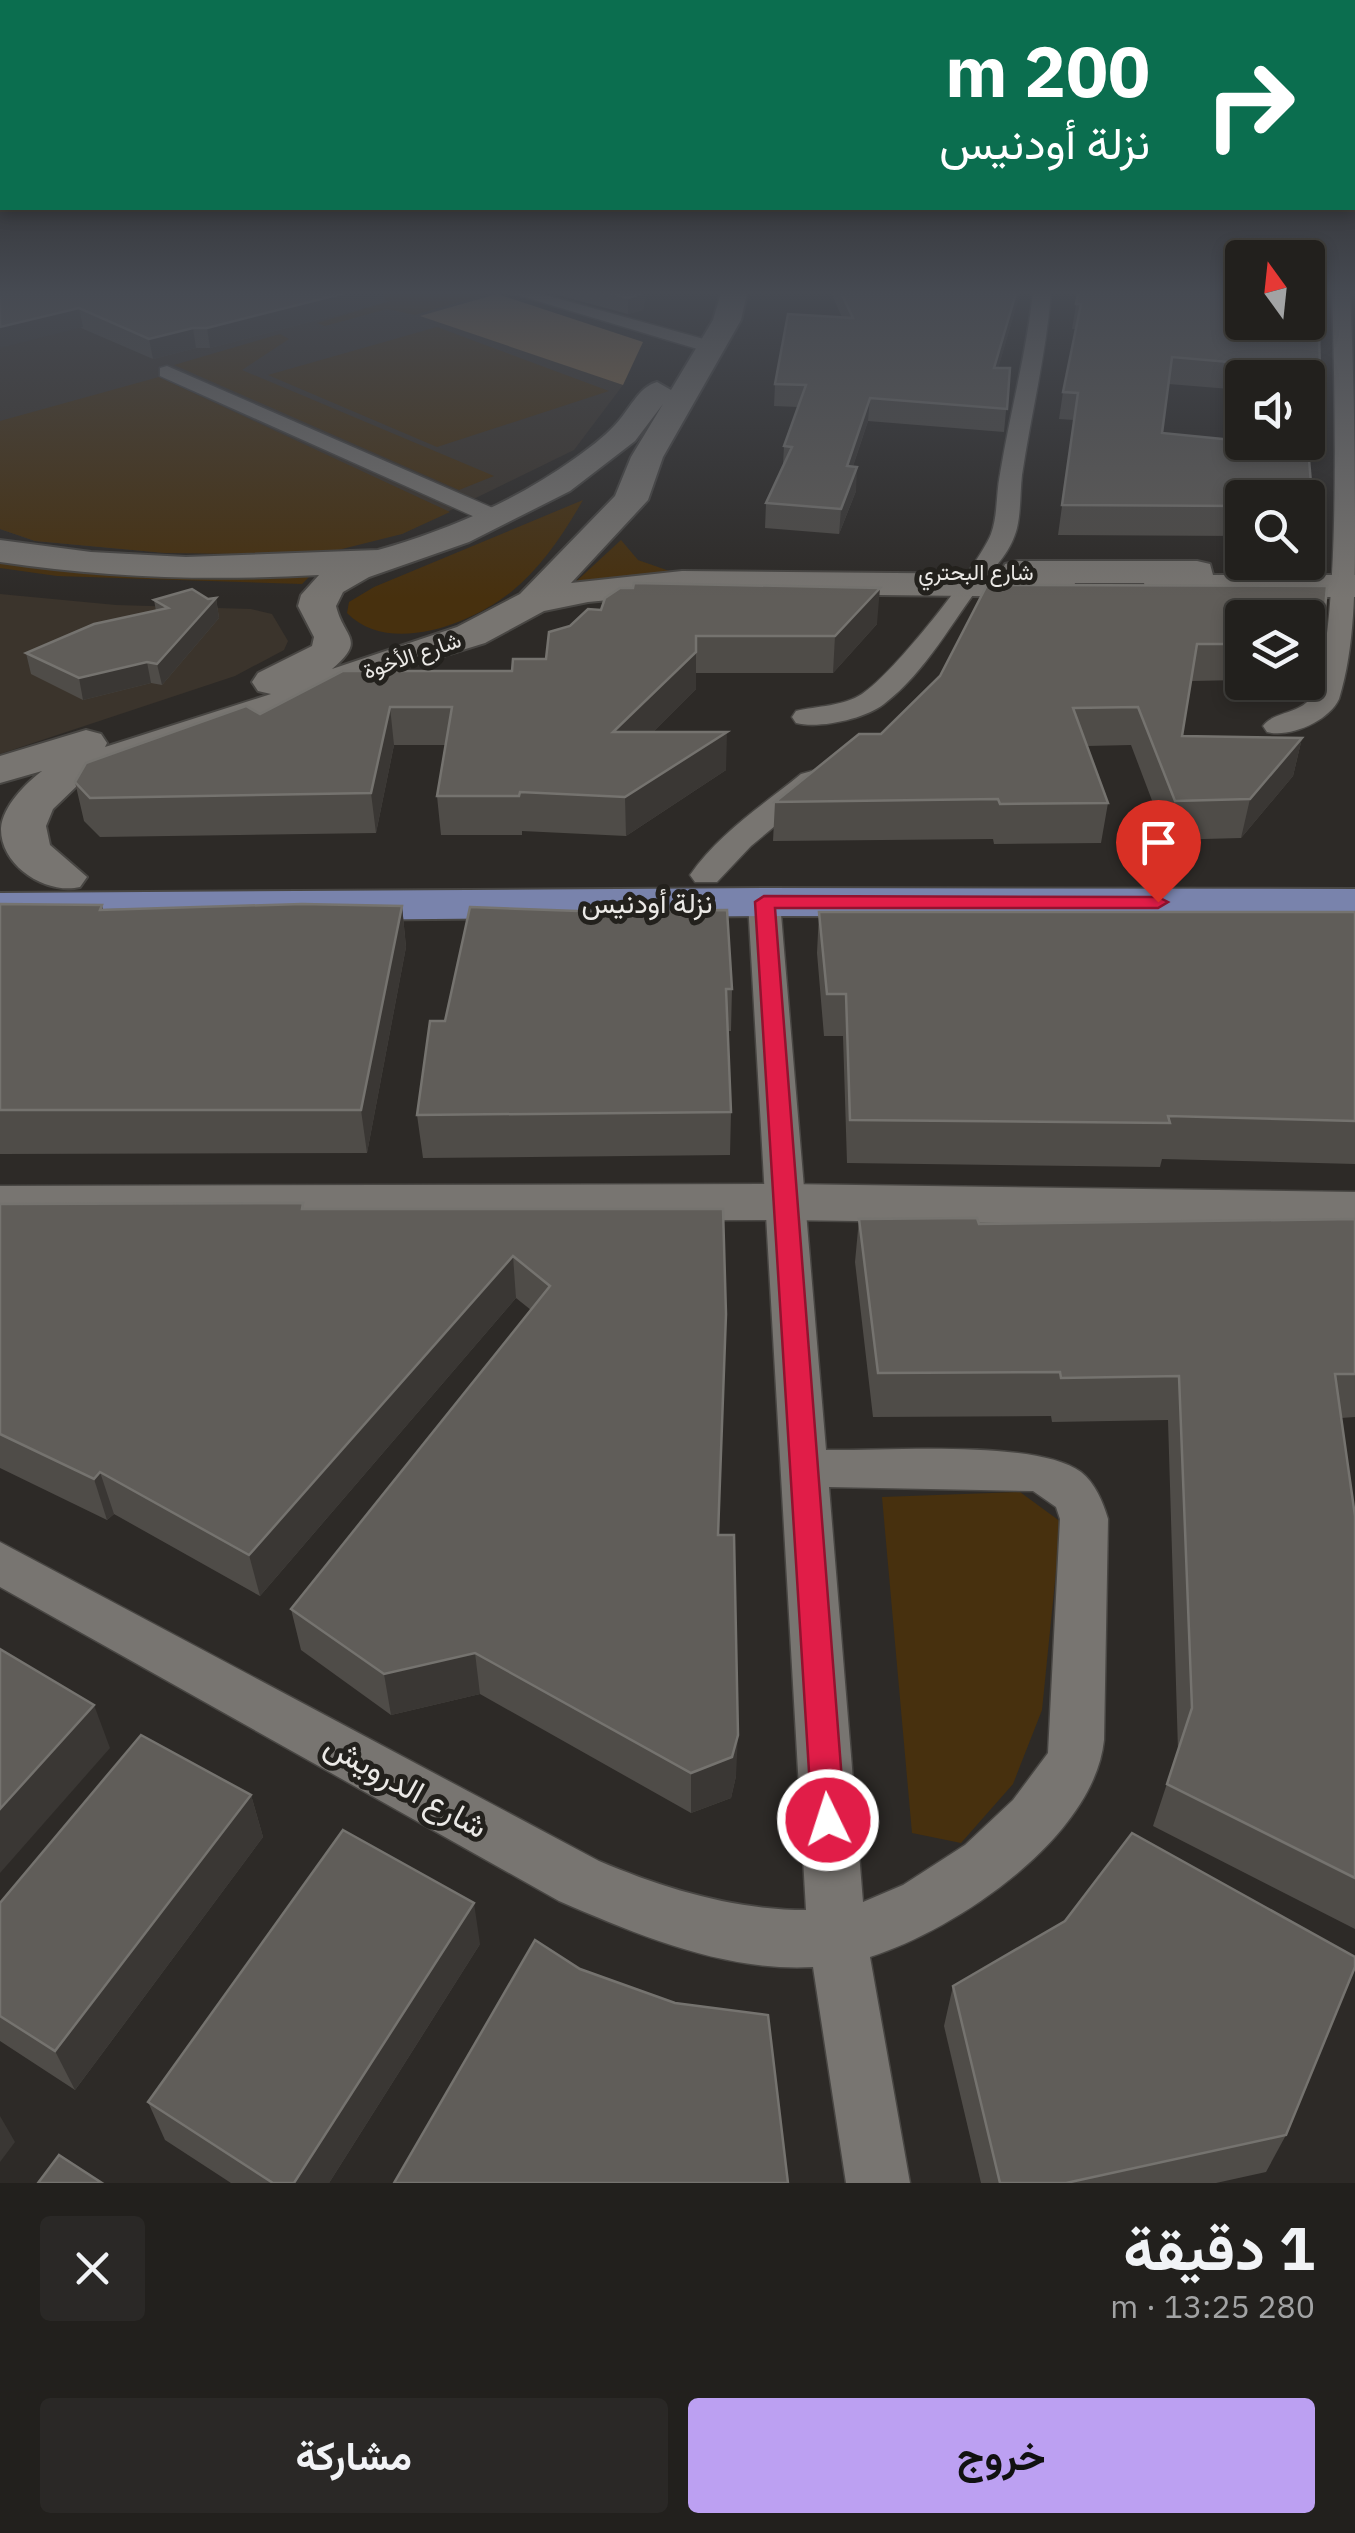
<!DOCTYPE html>
<html lang="ar">
<head>
<meta charset="utf-8">
<style>
	body { margin:0; font-family:"IBM Plex Sans",Vazirmatn,sans-serif; background:#2a2826; color:#f1f3f6; direction:rtl; height:100vh; display:flex; flex-direction:column; font-size:38px; white-space:nowrap }
	* { box-sizing:border-box; margin:0 }
	p { font-size:32px; color:#a2a3a4 }
	.icon { flex:none; width:55px; height:55px; fill:none; stroke:currentColor; stroke-width:2; stroke-linecap:round; stroke-linejoin:round }
	.map { position:relative; height:2183px; overflow:hidden; direction:ltr }
	.details { display:flex; flex-direction:column; background:#22201d; flex:1 }
	.details>* { flex:none }
	.guide { position:absolute; left:0px; top:0px; width:1355px; height:210px; box-shadow:0 5px 15px #0003,0 0 0 2px #3f3e3b; direction:rtl; background:#0b6e4f; color:#fff; overflow:hidden }
	.needle { width:65px; rotate:345deg }
	.fabs { position:absolute; left:1225px; top:240px; display:grid; gap:20px }
	.fabs a { display:grid; place-items:center; width:100px; height:100px; border-radius:10px; background:#22201d; box-shadow:0 5px 15px #0003,0 0 0 2px #3f3e3b; font-size:50px }
	.pin { position:absolute; display:grid; place-items:center; width:85px; height:85px; color:#fff; margin:-102px -42px; border-radius:50% 50% 50% 0; rotate:-45deg; box-shadow:0 0 10px #0007 }
	.pin .icon { rotate:45deg }
	.me { position:absolute; width:110px; margin:-55px; rotate:356deg; stroke-linejoin:round; filter:drop-shadow(0 0 8px #0008) }
	.turn { display:flex; align-items:center; gap:35px; height:210px; padding:0 40px; font-size:45px }
	.turn .icon { width:130px; height:130px; stroke-width:2.5 }
	.turn b { display:block; font-size:70px; line-height:85px }
	.round { display:grid; place-items:center; flex:none; width:105px; height:105px; border-radius:10px; background:#2a2826 }
	.headline { display:flex; align-items:center; justify-content:space-between; height:170px; padding:0 40px }
	h1 { font-size:60px; font-weight:700; line-height:75px }
	.cta { display:flex; gap:20px; margin-top:auto; padding:20px 40px }
	.cta a { flex:1; height:115px; border-radius:10px; background:#bca0f2; color:#111; font-size:40px; font-weight:700; line-height:115px; text-align:center }
	.cta a+a { background:#2a2826; color:#f1f3f6 }
	.map>svg:first-child { display:block }
	.built { fill:#3b342c }
	.green { fill:#47300e }
	.water { fill:#8a6e4a }
	.lines { fill:none; stroke-linecap:round; stroke-linejoin:round }
	.minor-casing { stroke:#484643; stroke-width:3 }
	.tertiary-casing { stroke:#484643; stroke-width:3 }
	.secondary-casing { stroke:#484643; stroke-width:4 }
	.primary-casing { stroke:#484643; stroke-width:4 }
	.minor { fill:#787571; fill-rule:evenodd }
	.tertiary { fill:#787571; fill-rule:evenodd }
	.secondary { fill:#787571; fill-rule:evenodd }
	.primary { fill:#7983ac; fill-rule:evenodd }
	.wall { fill:#4f4c48 }
	.shaded-wall { fill:#3a3734 }
	.building { fill:#605d59; stroke:#75736f; stroke-width:2.5 }
	.route { fill:#e11d48; stroke:#92132f; stroke-width:2.5 }
	.labels { text-anchor:middle; stroke-width:10; stroke-linejoin:round; paint-order:stroke }
	.far-street-label { font-size:22px; fill:#ebe9e6; stroke:#23211d }
	.street-label { font-size:28px; fill:#ebe9e6; stroke:#23211d }
	.near-street-label { font-size:32px; fill:#ebe9e6; stroke:#23211d }
</style>
</head>
<body>
<div class="map">
<svg width="1355" height="2183" viewBox="0 0 1355 2183">
	<rect width="100%" height="100%" fill="#2d2a27"/>
	<!-- built -->
	<g class="built">
		<polygon points="0,293 492,293 497,294 422,316 623,385 574,450 402,534 165,553 35,541 0,529"/>
		<polygon points="0,594 116,605 251,609 272,614 288,641 284,650 235,676 0,754"/>
	</g>
	<!-- green -->
	<g class="green">
		<polygon points="366,293 481,293 486,294 415,315 387,309 325,326 317,323 390,301"/>
		<polygon points="437,327 609,391 437,447 268,375"/>
		<polygon points="280,334 289,339 242,370 494,476 459,490 174,365"/>
		<polygon points="159,377 450,512 402,534 318,555 165,553 35,541 0,529 0,421"/>
		<path d="M 583,500 C 564,533 541,568 511,592 C 471,624 389,656 347,613 L 349,602 L 374,587 Z"/>
		<polygon points="621,540 638,560 695,580 569,588"/>
		<polygon points="0,558 312,574 302,584 57,576 0,568"/>
		<polygon points="1020,1492 1061,1522 1042,1710 1013,1784 961,1843 912,1833 882,1497"/>
	</g>
	<!-- water -->
	<polygon class="water" points="497,294 643,342 623,385 420,316"/>
	<g class="lines">
		<defs>
			<g id="minor">
				<polygon points="511,293 538,293 718,343 721,347 711,353 704,351"/>
				<path d="M 1033,293 L 1051,293 C 1046,355 1031,414 1022,475 C 1020,492 1021,511 1017,528 C 1011,551 999,562 985,579 C 952,621 927,671 884,704 C 865,719 819,729 796,723 L 792,717 L 796,711 C 817,706 844,706 862,694 C 894,673 977,568 991,534 C 998,515 996,493 1000,474 C 1010,413 1026,355 1033,293 Z"/>
				<path d="M 1332,293 L 1350,293 C 1354,372 1355,452 1355,531 C 1355,585 1355,648 1339,699 C 1329,721 1290,738 1267,732 L 1263,726 C 1273,712 1297,714 1309,700 C 1344,659 1334,359 1332,293 Z"/>
				<polygon points="167,366 502,512 506,517 494,524 486,522 160,376 160,368"/>
				<path d="M 812,771 L 823,774 L 827,780 L 823,786 L 751,846 L 717,882 L 695,882 L 690,875 C 718,834 763,805 801,774 Z"/>
				<path d="M 764,892 L 776,895 L 780,902 L 826,1450 C 884,1451 1037,1439 1081,1472 C 1095,1483 1103,1502 1108,1519 L 1104,1740 C 1094,1838 955,1930 870,1957 L 910,2183 L 846,2183 L 813,1967 C 725,1972 638,1935 559,1901 L 0,1587 L 0,1542 L 599,1861 C 665,1889 735,1910 806,1910 L 748,902 L 752,895 ZM 829,1487 L 1033,1491 L 1056,1507 L 1060,1519 L 1048,1753 L 1013,1800 L 965,1845 L 903,1885 L 863,1902 Z"/>
			</g>
			<polygon id="tertiary" points="785,1184 1355,1192 1355,1228 785,1220 0,1222 0,1186"/>
			<path id="secondary" d="M 721,293 L 747,293 L 741,320 L 663,457 L 648,500 L 571,583 L 682,571 L 1001,574 L 1005,564 L 1018,561 L 1197,561 L 1210,564 L 1213,575 L 1355,575 L 1355,597 L 1160,597 L 1147,594 L 1144,583 L 1075,583 L 1072,594 L 1059,597 L 682,593 L 588,602 L 544,611 L 485,643 L 404,668 L 297,713 L 81,782 L 53,809 L 46,826 L 50,845 L 87,877 L 80,887 C 48,895 0,867 1,828 C 3,806 25,784 42,771 L 0,783 L 0,756 L 86,730 L 101,734 L 107,743 L 105,747 L 271,694 L 258,691 L 252,682 L 258,673 L 312,646 L 314,637 L 298,606 L 301,595 L 319,575 C 212,581 106,578 0,562 L 0,540 L 91,552 L 186,557 L 378,550 C 446,531 517,500 574,459 C 588,449 603,438 615,425 C 629,411 638,387 657,382 L 671,390 L 713,320 ZM 663,404 L 631,457 L 615,496 L 520,594 L 457,627 L 332,669 C 367,639 344,639 336,606 L 343,592 L 369,577 L 469,542 L 570,491 L 635,441 Z"/>
			<polygon id="primary" points="764,888 1355,889 1355,917 764,916 0,923 0,893"/>
		</defs>
		<!-- minor casing -->
		<use href="#minor" class="minor-casing"/>
		<!-- tertiary casing -->
		<use href="#tertiary" class="tertiary-casing"/>
		<!-- secondary casing -->
		<use href="#secondary" class="secondary-casing"/>
		<!-- primary casing -->
		<use href="#primary" class="primary-casing"/>
		<!-- minor -->
		<use href="#minor" class="minor"/>
		<!-- tertiary -->
		<use href="#tertiary" class="tertiary"/>
		<!-- secondary -->
		<use href="#secondary" class="secondary"/>
		<!-- primary -->
		<use href="#primary" class="primary"/>
	</g>
	<!-- wall -->
	<g class="wall">
		<polygon points="0,293 385,302 210,348 196,348 153,359"/>
		<polygon points="550,293 646,293 643,310 628,314"/>
		<polygon points="831,293 1020,293 998,368 1010,368 1004,432 868,421 853,466 856,491 839,534 765,528 766,503 783,465 784,446 798,407 774,406 775,384 842,317"/>
		<polygon points="1078,293 1242,293 1242,322 1308,322 1308,293 1318,293 1320,370 1314,397 1308,396 1308,378 1242,378 1242,390 1169,384 1162,433 1242,441 1242,442 1308,448 1313,507 1308,531 1308,498 1242,498 1242,536 1058,535 1074,420 1059,419 1063,392 1076,329 1072,329"/>
		<polygon points="987,585 1327,586 1322,644 1313,680 1308,680 1308,618 1242,618 1242,680 1191,681 1182,736 1302,738 1293,776 1241,838 1167,840 1131,745 1087,746 1108,803 1101,843 994,844 993,839 773,841 775,802 859,734 881,734 940,676"/>
		<polygon points="216,598 219,618 162,685 151,683 83,700 31,674 26,653 156,611 154,600 208,599"/>
		<polygon points="877,624 833,673 696,673 696,689 653,732 726,770 626,836 522,831 522,835 441,835 437,796 445,745 394,745 376,833 100,837 84,821 75,782 260,714 512,671 546,659 549,632"/>
		<polygon points="0,904 102,905 103,909 402,906 406,947 367,1153 0,1154"/>
		<polygon points="819,912 1355,912 1355,1164 1162,1159 1160,1167 847,1163 843,1036 824,1036 817,953"/>
		<polygon points="732,989 731,1031 728,1031 731,1112 730,1155 423,1158 417,1115 445,1021"/>
		<polygon points="0,1204 304,1209 723,1209 719,1535 736,1776 731,1798 691,1813 480,1694 391,1715 301,1650 291,1609 531,1310 516,1298 260,1596 114,1514 107,1520 0,1468"/>
		<polygon points="859,1219 979,1224 1355,1219 1355,1417 1341,1418 1355,1516 1355,1929 1153,1826 1178,1750 1168,1420 1052,1422 1051,1416 873,1417 855,1262"/>
		<polygon points="251,1795 263,1837 75,2090 0,2041 0,1903"/>
		<polygon points="480,1944 329,2183 231,2183 165,2140 148,2102"/>
		<polygon points="953,1986 1286,2135 1266,2172 1216,2183 981,2183 944,2026"/>
	</g>
	<!-- shaded-wall -->
	<g class="shaded-wall">
		<polygon points="345,293 384,293 385,302 210,348 207,328"/>
		<polygon points="643,293 646,293 643,310 628,314 628,298"/>
		<polygon points="1016,293 1020,293 992,390 994,368"/>
		<polygon points="79,308 83,327 0,348 0,327"/>
		<polygon points="193,328 196,348 153,359 149,339"/>
		<polygon points="870,398 868,421 845,490 847,466"/>
		<polygon points="857,467 856,491 839,534 841,509"/>
		<polygon points="880,588 877,624 833,673 835,636"/>
		<polygon points="216,598 219,618 162,685 157,664"/>
		<polygon points="696,652 696,689 614,771 613,732"/>
		<polygon points="147,662 151,683 83,700 79,678"/>
		<polygon points="390,707 394,745 376,833 371,793"/>
		<polygon points="727,732 726,770 626,836 625,797"/>
		<polygon points="1302,738 1293,776 1241,838 1250,799"/>
		<polygon points="402,906 406,947 367,1153 361,1110"/>
		<polygon points="513,1256 516,1298 260,1596 249,1555"/>
		<polygon points="100,1472 114,1514 107,1520 94,1479"/>
		<polygon points="475,1653 480,1694 391,1715 384,1674"/>
		<polygon points="94,1705 110,1748 0,1873 0,1809"/>
		<polygon points="738,1735 736,1776 731,1798 691,1813 691,1773"/>
		<polygon points="251,1795 263,1837 75,2090 55,2051"/>
		<polygon points="474,1903 480,1944 329,2183 294,2183"/>
		<polygon points="0,2116 15,2142 0,2162"/>
	</g>
	<!-- building -->
	<g class="building">
		<polygon points="0,293 345,293 207,328 193,328 149,339 79,308 0,327"/>
		<polygon points="609,293 643,293 628,298"/>
		<polygon points="841,293 1016,293 994,368 1010,368 1007,409 870,398 847,466 857,467 841,509 766,503 792,447 784,446 806,385 775,384 788,314 853,318"/>
		<polygon points="1078,293 1242,293 1242,322 1308,322 1308,293 1318,293 1320,370 1172,357 1162,433 1242,441 1242,442 1308,448 1313,507 1308,507 1308,498 1242,498 1242,506 1062,505 1078,393 1063,392 1081,304 1076,304"/>
		<polygon points="634,583 880,588 835,636 696,636 696,652 613,732 727,732 625,797 520,792 519,796 437,796 452,707 390,707 371,793 90,798 75,782 86,763 246,706 260,714 343,671 512,671 513,659 546,659 549,632 570,626 588,609 601,610 605,598 620,588 633,588"/>
		<polygon points="987,585 1327,586 1322,644 1308,644 1308,618 1242,618 1242,644 1197,644 1182,736 1302,738 1250,799 1175,801 1138,707 1073,708 1108,803 1000,804 998,799 775,802 859,734 881,734 940,676"/>
		<polygon points="192,589 208,599 216,598 157,664 147,662 79,678 26,653 94,624 168,608 154,600"/>
		<polygon points="0,904 102,905 100,910 302,904 402,906 361,1110 0,1110"/>
		<polygon points="470,907 578,911 727,910 732,989 726,989 731,1112 417,1115 430,1021 445,1021"/>
		<polygon points="819,912 1355,912 1355,1121 1168,1116 1170,1123 850,1120 846,994 827,994"/>
		<polygon points="303,1203 302,1209 723,1209 726,1314 718,1535 734,1535 738,1735 732,1757 691,1773 475,1653 384,1674 291,1609 550,1286 513,1256 249,1555 100,1472 94,1479 0,1434 0,1204"/>
		<polygon points="977,1218 979,1224 1355,1219 1355,1374 1335,1374 1355,1516 1355,1878 1167,1784 1192,1708 1179,1376 1061,1378 1060,1372 878,1373 859,1219"/>
		<polygon points="0,1649 94,1705 0,1809"/>
		<polygon points="141,1735 251,1795 55,2051 0,2016 0,1903"/>
		<polygon points="343,1830 474,1903 294,2183 273,2183 148,2102"/>
		<polygon points="1132,1833 1355,1957 1355,1967 1286,2135 1066,2183 1000,2183 953,1986 1065,1921"/>
		<polygon points="535,1940 580,1969 675,2003 768,2015 788,2183 394,2183"/>
		<polygon points="59,2155 102,2183 38,2183"/>
	</g>
	<!-- sky -->
	<linearGradient id="sky" x2="0" y2="1"><stop stop-color="#191715"/><stop offset="0.49" stop-color="#464a52"/><stop offset="1" stop-color="#464a52" stop-opacity="0"/></linearGradient>
	<rect width="1355" height="598" fill="url(#sky)"/>
	<!-- route -->
	<polygon class="route" points="764,896 1158,897 1168,902 1158,908 775,908 845,1820 840,1831 828,1836 817,1831 812,1820 755,902"/>
	<g class="labels">
		<!-- far-street labels -->
		<g class="far-street-label">
			<text x="976" y="580">شارع البحتري</text>
			<text transform="translate(412 655) rotate(-19)" y="8">شارع الأخوة</text>
		</g>
		<!-- street labels -->
		<g class="street-label">
			<text x="647" y="913">نزلة أودنيس</text>
		</g>
		<!-- near-street labels -->
		<g class="near-street-label">
			<text transform="translate(406 1786) rotate(29)" y="11">شارع الدرويش</text>
		</g>
	</g>
</svg>
<div class="fabs">
<a><svg class="needle" viewBox="-14 -14 28 28"><path d="M0-13l5 13h-10z" fill="#e53935"/><path d="M0 13l5-13h-10z" fill="#a2a3a4"/></svg></a>
<a><svg class="icon" aria-label="sound" viewBox="0 0 24 24"><path d="M4 9h4l5-4v14l-5-4H4zM17 9q2 3 0 6"/></svg></a>
<a><svg class="icon" aria-label="search" viewBox="0 0 24 24"><circle cx="10" cy="10" r="6"/><path d="M15 15l6 6"/></svg></a>
<a><svg class="icon" aria-label="layers" viewBox="0 0 24 24"><path d="M12 4l9 5-9 5-9-5zM3 14l9 5 9-5"/></svg></a>
</div>
<div class="pin" style="left:1158px;top:902px;background:#d93025"><svg class="icon" aria-label="arrive" viewBox="0 0 24 24"><path d="M6 21V4h12l-3 4 3 4H6"/></svg></div>
<svg class="me" style="left:828px;top:1820px" viewBox="-20 -20 40 40"><circle r="17" fill="#e11d48" stroke="#fff" stroke-width="3"/><path d="M0-11L8 9 0 5-8 9z" fill="#fff"/></svg>
<div class="guide">
<div class="turn"><svg class="icon" aria-label="right" viewBox="0 0 24 24"><path d="M7 20v-9h11M14 6l5 5-5 5"/></svg><div><b>200 m</b>نزلة أودنيس</div></div>
</div>
</div>
<section class="details">
<div class="headline"><div><h1>1 دقيقة</h1><p>280 m · 13:25</p></div><a class="round"><svg class="icon" aria-label="close" viewBox="0 0 24 24"><path d="M6 6l12 12M18 6L6 18"/></svg></a></div>
<div class="cta"><a>خروج</a><a>مشاركة</a></div>
</section>
</body>
</html>
